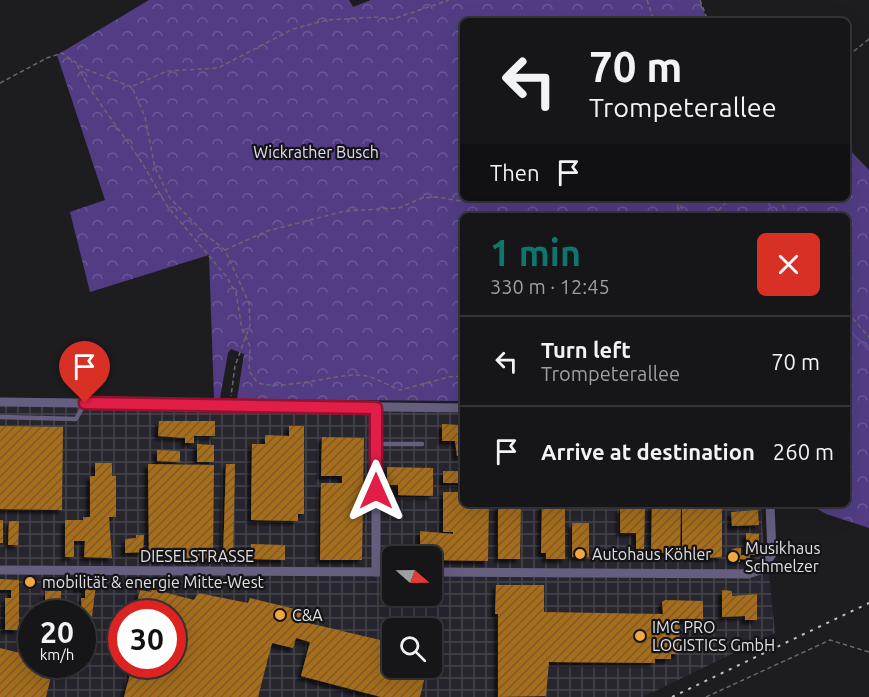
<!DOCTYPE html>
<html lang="en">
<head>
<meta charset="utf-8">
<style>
	body { margin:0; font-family:Ubuntu,sans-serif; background:#1f1e20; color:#f1f3f6; height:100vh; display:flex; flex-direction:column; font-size:22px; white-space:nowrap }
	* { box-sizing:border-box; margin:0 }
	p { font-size:20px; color:#9e9fa1 }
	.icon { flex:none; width:33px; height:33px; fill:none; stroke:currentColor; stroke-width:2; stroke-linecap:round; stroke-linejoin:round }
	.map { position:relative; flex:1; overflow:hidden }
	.drawer { position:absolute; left:460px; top:213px; width:390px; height:294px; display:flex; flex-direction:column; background:#161517; border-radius:9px; box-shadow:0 6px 24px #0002,0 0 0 2px #353436 }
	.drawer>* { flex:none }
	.guide { position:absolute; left:460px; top:18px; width:390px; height:183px; border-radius:9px; box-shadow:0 6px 24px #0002,0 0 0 2px #353436; background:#161517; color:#f1f3f6; overflow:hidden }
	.needle { width:39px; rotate:110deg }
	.controls { position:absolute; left:382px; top:546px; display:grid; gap:12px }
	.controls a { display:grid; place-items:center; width:60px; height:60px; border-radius:9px; background:#161517; box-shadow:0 6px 24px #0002,0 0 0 2px #353436; font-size:30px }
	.speed { position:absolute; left:18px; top:600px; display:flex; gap:12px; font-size:30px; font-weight:700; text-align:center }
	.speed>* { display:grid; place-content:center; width:78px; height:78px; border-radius:50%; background:#161517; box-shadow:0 6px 24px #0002,0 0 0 2px #353436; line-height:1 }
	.speed small { font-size:15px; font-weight:400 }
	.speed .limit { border:9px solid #d22; background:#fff; color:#111 }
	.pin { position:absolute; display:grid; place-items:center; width:51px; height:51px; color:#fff; margin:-62px -26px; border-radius:50% 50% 50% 0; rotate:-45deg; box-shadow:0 0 6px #0007 }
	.pin .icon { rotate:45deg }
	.me { position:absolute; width:66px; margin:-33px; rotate:0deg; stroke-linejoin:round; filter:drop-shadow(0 0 4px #0008) }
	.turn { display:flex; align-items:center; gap:21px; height:126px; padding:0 30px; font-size:27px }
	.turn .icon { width:78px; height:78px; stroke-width:2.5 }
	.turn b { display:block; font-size:42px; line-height:51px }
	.then { display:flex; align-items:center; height:57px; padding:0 30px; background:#0003; gap:12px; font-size:22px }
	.round { display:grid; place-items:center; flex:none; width:63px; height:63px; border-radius:9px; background:#1f1e20 }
	.headline { display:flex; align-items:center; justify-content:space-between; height:102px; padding:0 30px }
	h1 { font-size:36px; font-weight:700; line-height:45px; color:#0f766e }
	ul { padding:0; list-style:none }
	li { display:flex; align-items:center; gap:18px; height:90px; padding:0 30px; border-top:2px solid #353436 }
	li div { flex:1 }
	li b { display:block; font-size:22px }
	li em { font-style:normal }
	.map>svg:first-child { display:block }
	.industrial { fill:url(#industrial-grid); fill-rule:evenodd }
	.forest { fill:url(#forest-crowns) }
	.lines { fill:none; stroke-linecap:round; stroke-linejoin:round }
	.stream { stroke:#614c95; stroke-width:2 }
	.building { fill:url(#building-hatch); filter:url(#shadow) }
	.path { stroke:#69686b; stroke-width:1.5; stroke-dasharray:4.5 3; stroke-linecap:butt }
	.service { stroke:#665e7f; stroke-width:4.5 }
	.minor { stroke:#665e7f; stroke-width:9 }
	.rail { stroke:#c2c2c4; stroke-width:2; stroke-dasharray:3 6; stroke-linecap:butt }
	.route-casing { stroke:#92132f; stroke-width:15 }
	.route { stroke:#e11d48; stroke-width:10 }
	.poi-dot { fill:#f1a63f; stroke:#141316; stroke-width:2 }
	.labels { text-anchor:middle; stroke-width:4.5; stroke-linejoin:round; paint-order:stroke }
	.park-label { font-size:16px; fill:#e1ddf2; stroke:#141316 }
	.poi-label { font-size:16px; fill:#e0e0e2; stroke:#141316; text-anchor:start }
	.street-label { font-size:16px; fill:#e0e0e2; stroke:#141316 }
</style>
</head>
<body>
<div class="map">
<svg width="869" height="697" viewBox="0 0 869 697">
	<defs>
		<pattern id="industrial-grid" width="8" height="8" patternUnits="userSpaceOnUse" patternTransform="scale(1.5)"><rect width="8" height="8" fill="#27252d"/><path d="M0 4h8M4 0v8" fill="none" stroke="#46444b"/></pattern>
		<pattern id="forest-crowns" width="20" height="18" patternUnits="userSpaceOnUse" patternTransform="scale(1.5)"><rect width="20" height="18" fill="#523d85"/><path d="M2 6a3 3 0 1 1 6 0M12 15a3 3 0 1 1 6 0" fill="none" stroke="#6b5996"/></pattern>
		<pattern id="building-hatch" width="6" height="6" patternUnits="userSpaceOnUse" patternTransform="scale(1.5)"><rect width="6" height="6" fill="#a56d1a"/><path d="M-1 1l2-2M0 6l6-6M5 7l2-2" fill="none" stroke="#7e5c2b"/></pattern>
		<filter id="shadow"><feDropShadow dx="-4" dy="4" stdDeviation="1.5" flood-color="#0009"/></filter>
	</defs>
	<rect width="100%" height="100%" fill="#1d1c1f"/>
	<!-- industrial -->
	<path class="industrial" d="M 0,405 L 463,412 L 464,504 L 761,504 L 764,555 L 757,567 L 769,574 L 775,633 L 643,697 L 0,697 ZM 393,556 L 432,556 L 432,596 L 393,596 ZM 32,614 L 82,614 L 82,664 L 32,664 ZM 122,614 L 172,614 L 172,664 L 122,664 ZM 393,628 L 432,628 L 432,668 L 393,668 Z"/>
	<!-- forest -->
	<polygon class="forest" points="149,0 349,0 353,7 371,0 700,0 707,21 464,21 464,198 848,198 848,148 869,170 869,528 826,514 809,504 848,504 848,216 464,216 463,401 237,399 244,354 231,349 228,353 220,398 214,398 209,255 90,292 70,212 105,200 57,55"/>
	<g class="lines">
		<!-- stream -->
		<g class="stream">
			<polyline points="766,198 775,216"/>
			<polyline points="848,329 869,350"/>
		</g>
	</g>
	<!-- building -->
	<g class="building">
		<polygon points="159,421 215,421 215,436 194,436 194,443 185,443 185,438 158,436"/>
		<polygon points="442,424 460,425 462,456 457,456 455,441 442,441"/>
		<polygon points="0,426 63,427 62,510 0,509"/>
		<polygon points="289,426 304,426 304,514 298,514 298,521 251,520 252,444 265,444 265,435 289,436"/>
		<polygon points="322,437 364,438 362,560 320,560 321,483 342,483 342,476 321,476"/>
		<polygon points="197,444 214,445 214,462 197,462"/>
		<polygon points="157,450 180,451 180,462 157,461"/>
		<polygon points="95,463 112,463 112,476 116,476 116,517 109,517 112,558 84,557 85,541 74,541 74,557 65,557 65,520 83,520 83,517 90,517 90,476 95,476"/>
		<polygon points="148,464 214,465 213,559 149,558"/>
		<polygon points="226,464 235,464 233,559 223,559"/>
		<polygon points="387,467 433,468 433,496 398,495 398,485 387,485"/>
		<rect x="443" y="471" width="21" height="12"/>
		<polygon points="443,492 464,492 464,504 489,504 488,561 432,560 432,556 420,556 420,531 453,534 453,532 443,532"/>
		<polygon points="498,504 521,504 520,559 498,559"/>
		<polygon points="542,504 565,504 565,559 546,559 546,553 541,553"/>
		<polygon points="652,504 681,504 680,553 651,553"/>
		<polygon points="722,504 722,557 706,558 699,557 699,551 682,551 682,505"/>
		<polygon points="620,508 645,508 644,549 636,549 636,533 620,533"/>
		<polygon points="758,510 759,525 732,526 731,512"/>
		<rect x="0" y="520" width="3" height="23"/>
		<polygon points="9,521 19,521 18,545 8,545"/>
		<rect x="572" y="523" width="17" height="34"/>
		<polygon points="746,533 759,534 759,555 750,555 750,560 740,559 740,562 731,560 731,550 736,548 741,548 741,555 746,555"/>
		<polygon points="136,535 144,535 143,552 125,553 125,539 136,538"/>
		<polygon points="251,544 285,545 285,560 251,559"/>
		<polygon points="0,579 19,580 19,630 5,630 5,598 11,598 11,590 0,590"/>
		<polygon points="77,582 96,584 92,617 82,617 81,598 85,598 85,589 77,589"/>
		<polygon points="496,585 544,585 544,612 663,614 662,602 665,600 703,601 703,619 680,619 679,654 671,654 671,659 655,659 655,663 549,662 546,696 498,697 498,614 495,614"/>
		<polygon points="152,589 194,600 198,593 248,603 250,598 303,611 300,621 393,643 393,668 427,668 420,697 381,697 301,676 310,642 296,638 293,648 272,643 258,697 124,697 131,671 128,670 129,665 172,664 172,614 146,614 146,611 136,608 140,590 151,592"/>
		<polygon points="722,590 732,591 732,596 757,594 757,620 745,620 745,616 722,617"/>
		<rect x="45" y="591" width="16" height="10"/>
		<polygon points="0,648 32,656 32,664 60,664 59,670 53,669 46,697 0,697"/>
	</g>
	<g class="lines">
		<!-- path -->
		<g class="path">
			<polyline points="647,0 654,21"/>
			<polyline points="700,0 708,21"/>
			<polyline points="848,56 869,39"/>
			<path d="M 77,65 L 90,89 L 141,161 L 167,206 L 226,276 L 236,293 L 242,329 L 250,346 L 249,371 L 257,382 C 276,392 332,375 356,375 C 374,375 384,384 400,390 L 449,377 L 464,376"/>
			<polyline points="0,83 47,58 62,53 85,69 132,87 145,117 155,168 170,198 206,235 225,250 249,303 250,325 235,366 231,396"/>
			<polyline points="133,86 167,71 218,68 293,29 327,20 378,17 393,19 449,0"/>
			<polyline points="679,198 684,216"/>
			<polyline points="779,198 788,216"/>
			<polyline points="675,216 679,202"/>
			<polyline points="713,216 730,198"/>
			<polyline points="225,250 267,231 345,211 399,208 422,198 437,197 461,201 473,198"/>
			<polyline points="848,313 869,337"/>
			<polyline points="706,697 830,640 869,652"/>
		</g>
		<!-- service -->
		<g class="service">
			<polyline points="0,417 76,419 85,403"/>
			<polyline points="377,444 422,444"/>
		</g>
		<!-- minor -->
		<g class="minor">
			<polyline points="0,402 464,408"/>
			<polyline points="376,408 376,572"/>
			<polyline points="0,570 393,572"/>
			<polyline points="432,572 748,574 763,569 772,554 770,504"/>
		</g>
		<!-- rail -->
		<polyline class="rail" points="672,697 869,603"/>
	</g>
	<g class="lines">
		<defs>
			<polyline id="route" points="85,403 376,408 376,491"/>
		</defs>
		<!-- route casing -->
		<use href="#route" class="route-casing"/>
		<!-- route -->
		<use href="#route" class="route"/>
	</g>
	<!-- markers -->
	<g class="poi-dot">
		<circle cx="580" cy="554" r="6"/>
		<circle cx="733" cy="557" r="6"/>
		<circle cx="30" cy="582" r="6"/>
		<circle cx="280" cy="615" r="6"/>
		<circle cx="640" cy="636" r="6"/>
	</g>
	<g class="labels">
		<!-- park labels -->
		<g class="park-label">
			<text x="316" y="158">Wickrather Busch</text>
		</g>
		<!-- poi labels -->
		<g class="poi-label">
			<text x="745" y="554">Musikhaus<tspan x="745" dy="18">Schmelzer</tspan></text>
			<text x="592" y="560">Autohaus Köhler</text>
			<text x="42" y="588">mobilität &amp; energie Mitte-West</text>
			<text x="292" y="621">C&amp;A</text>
			<text x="652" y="633">IMC PRO<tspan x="652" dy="18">LOGISTICS GmbH</tspan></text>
		</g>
		<!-- street labels -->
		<g class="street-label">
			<text x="197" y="562">DIESELSTRASSE</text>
		</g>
	</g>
</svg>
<div class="controls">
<a><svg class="needle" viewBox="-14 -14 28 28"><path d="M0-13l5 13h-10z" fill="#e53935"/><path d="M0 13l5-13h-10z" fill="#9e9fa1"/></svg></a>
<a><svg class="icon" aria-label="search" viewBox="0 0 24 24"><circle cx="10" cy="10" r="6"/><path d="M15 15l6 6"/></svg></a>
</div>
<div class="speed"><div>20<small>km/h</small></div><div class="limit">30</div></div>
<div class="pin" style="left:85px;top:403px;background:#d93025"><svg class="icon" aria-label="arrive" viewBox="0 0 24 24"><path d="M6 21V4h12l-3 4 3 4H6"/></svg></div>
<svg class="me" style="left:376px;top:491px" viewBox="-20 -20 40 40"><path d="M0-17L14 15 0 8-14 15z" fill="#e11d48" stroke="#fff" stroke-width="4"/></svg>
<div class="guide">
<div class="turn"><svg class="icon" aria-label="left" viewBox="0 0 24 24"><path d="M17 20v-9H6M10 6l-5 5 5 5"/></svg><div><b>70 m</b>Trompeterallee</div></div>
<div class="then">Then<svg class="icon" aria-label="arrive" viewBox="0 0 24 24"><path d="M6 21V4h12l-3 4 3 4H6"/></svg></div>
</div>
<section class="drawer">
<div class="headline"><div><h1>1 min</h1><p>330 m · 12:45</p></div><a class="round" style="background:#d93025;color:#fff"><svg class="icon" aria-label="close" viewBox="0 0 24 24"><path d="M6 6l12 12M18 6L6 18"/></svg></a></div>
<ul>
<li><svg class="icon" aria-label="left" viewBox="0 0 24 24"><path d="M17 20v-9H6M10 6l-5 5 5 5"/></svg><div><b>Turn left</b><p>Trompeterallee</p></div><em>70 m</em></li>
<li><svg class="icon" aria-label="arrive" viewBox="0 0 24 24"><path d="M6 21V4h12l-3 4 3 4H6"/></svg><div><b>Arrive at destination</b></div><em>260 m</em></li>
</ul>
</section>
</div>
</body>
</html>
